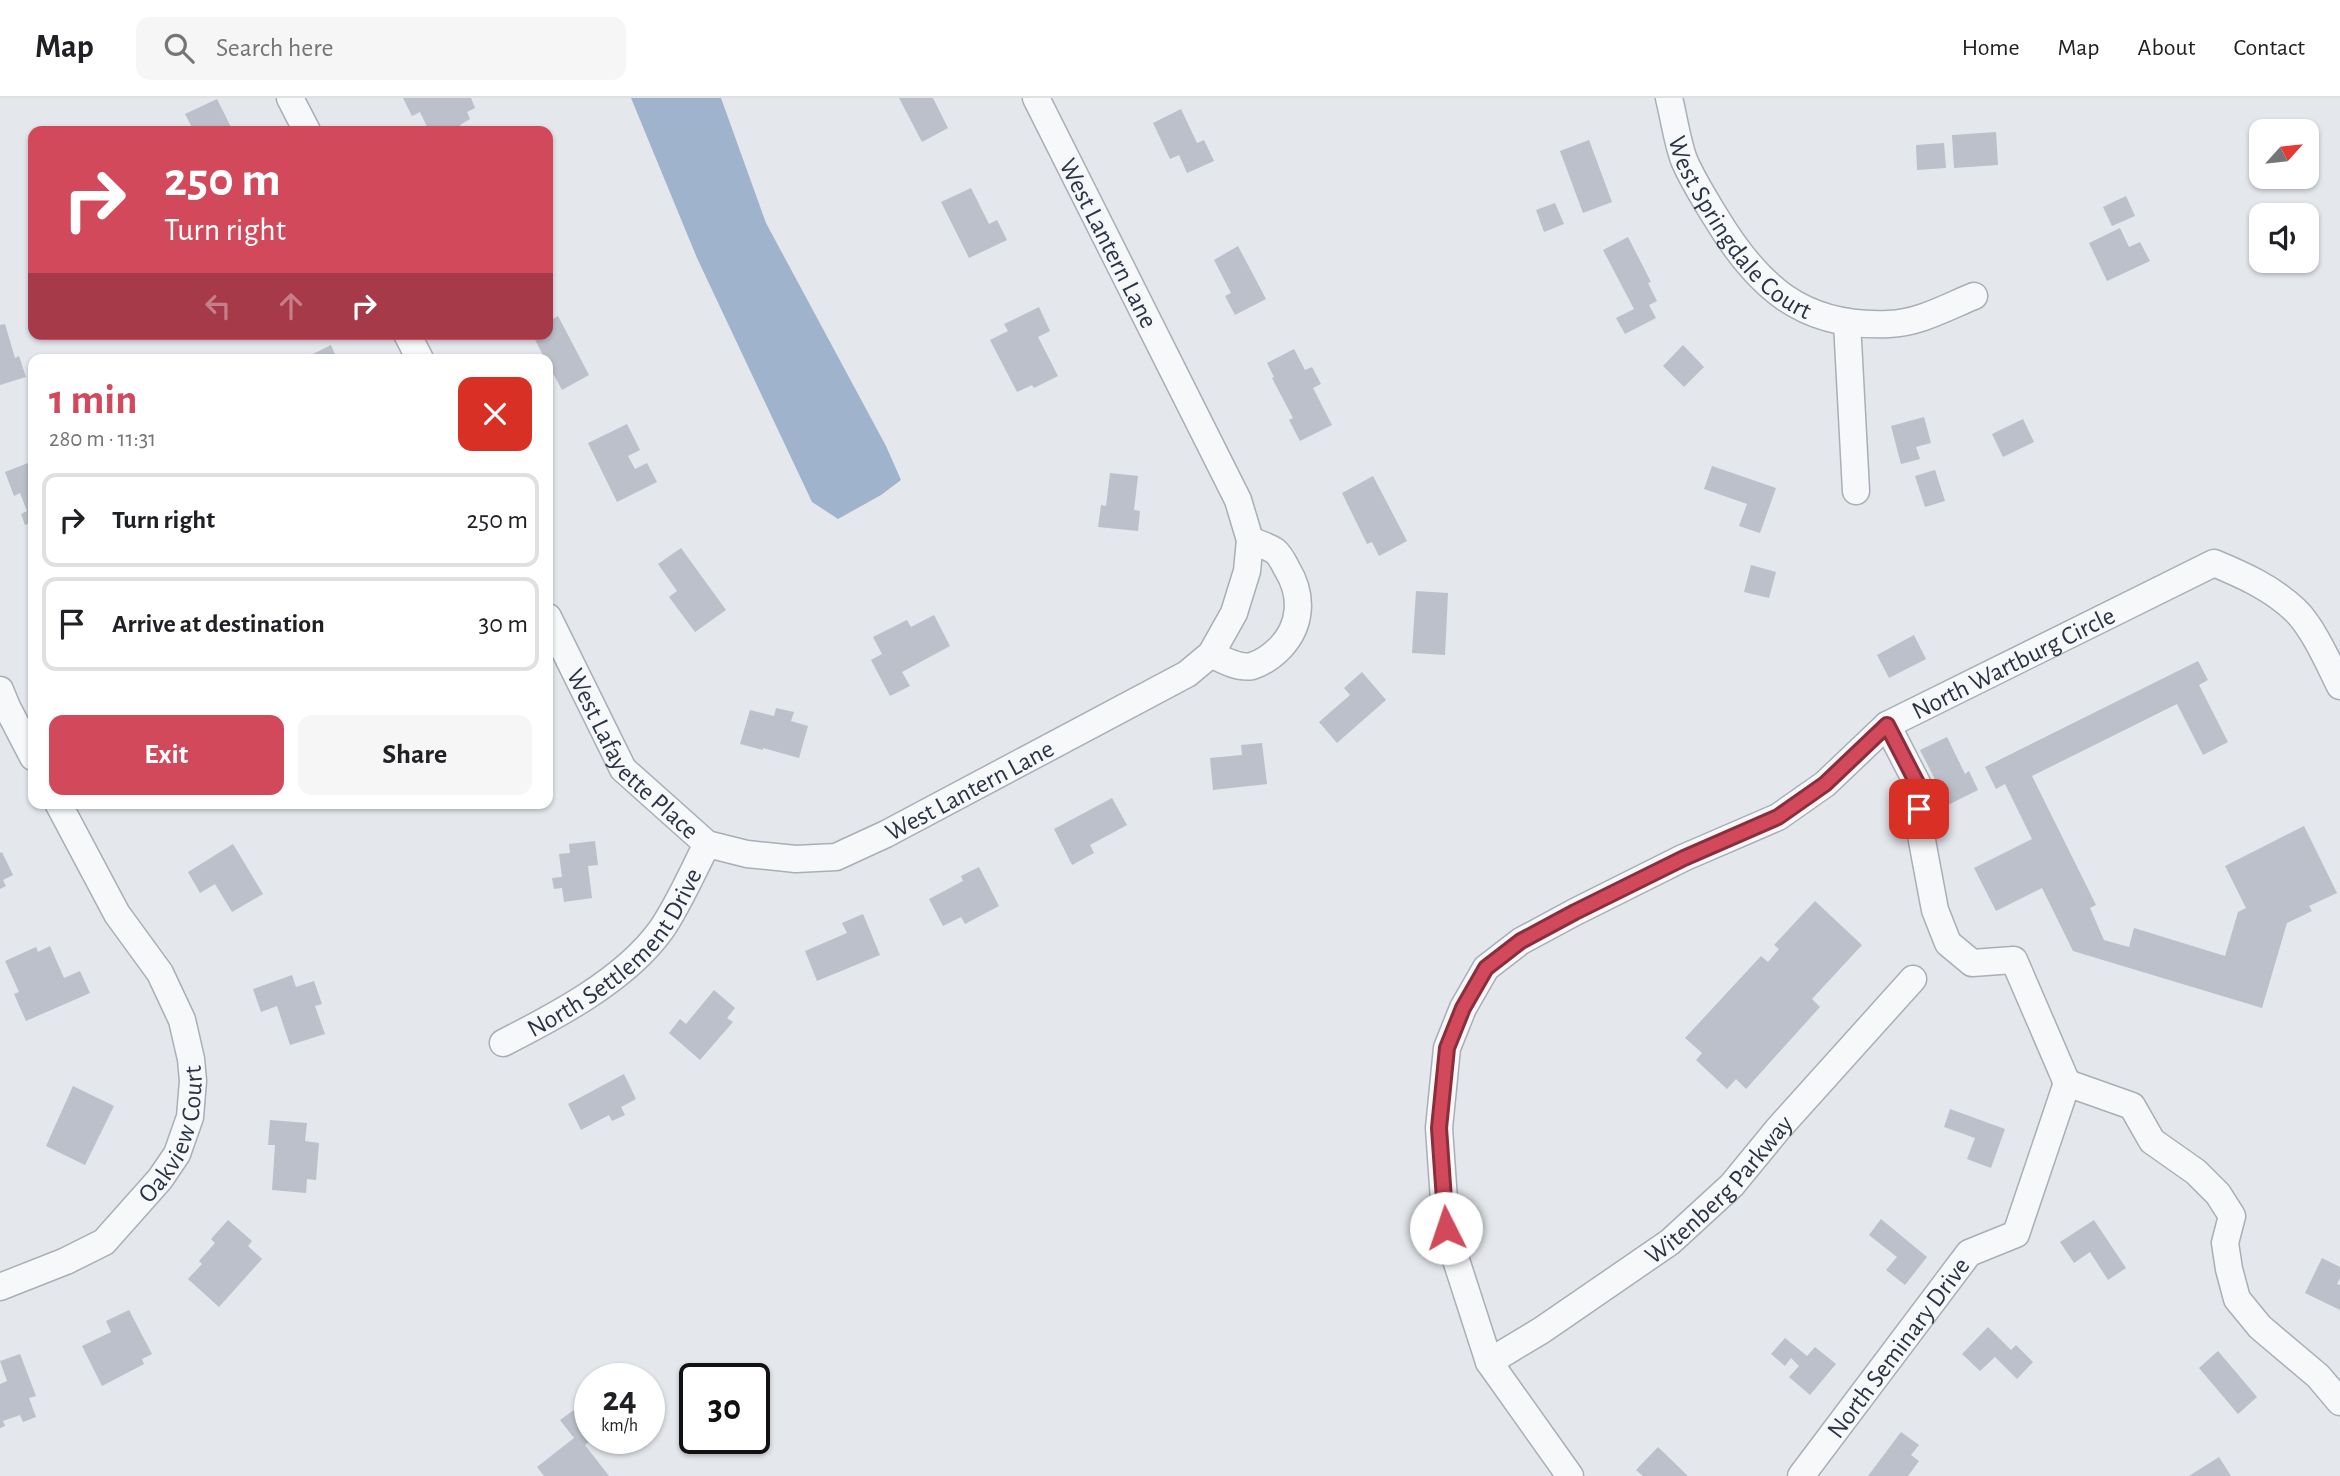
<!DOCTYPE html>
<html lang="en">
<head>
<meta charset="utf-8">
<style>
	body { margin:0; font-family:"Alegreya Sans",sans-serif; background:#f6f6f6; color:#202124; height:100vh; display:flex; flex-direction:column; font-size:26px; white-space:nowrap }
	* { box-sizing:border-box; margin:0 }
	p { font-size:23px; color:#757577 }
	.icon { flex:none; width:38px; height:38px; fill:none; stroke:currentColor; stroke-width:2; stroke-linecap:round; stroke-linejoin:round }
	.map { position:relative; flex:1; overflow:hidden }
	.side { position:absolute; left:28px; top:256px; width:525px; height:455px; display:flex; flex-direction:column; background:#fff; border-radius:14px; box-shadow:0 2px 5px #0004 }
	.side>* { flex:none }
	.guide { position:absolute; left:28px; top:28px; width:525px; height:214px; border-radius:14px; box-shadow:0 2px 5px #0004; background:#d1495b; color:#fff; overflow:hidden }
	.needle { width:46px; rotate:63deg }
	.controls { position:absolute; left:2249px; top:21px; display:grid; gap:14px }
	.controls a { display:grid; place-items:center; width:70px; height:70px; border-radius:14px; background:#fff; box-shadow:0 2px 5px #0004; font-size:35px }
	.speed { position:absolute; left:574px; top:1265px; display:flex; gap:14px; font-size:35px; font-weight:700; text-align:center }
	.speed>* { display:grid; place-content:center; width:91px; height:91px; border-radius:50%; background:#fff; box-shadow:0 2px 5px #0004; line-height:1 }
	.speed small { font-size:18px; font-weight:400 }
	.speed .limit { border:4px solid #111; border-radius:10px; background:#fff; color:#111 }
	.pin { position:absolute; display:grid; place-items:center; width:60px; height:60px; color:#fff; margin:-30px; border-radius:14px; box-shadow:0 4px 10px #0006 }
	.me { position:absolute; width:77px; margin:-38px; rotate:356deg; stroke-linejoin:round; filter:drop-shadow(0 0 5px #0008) }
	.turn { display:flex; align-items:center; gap:24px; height:147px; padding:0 21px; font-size:32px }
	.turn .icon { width:91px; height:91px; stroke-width:2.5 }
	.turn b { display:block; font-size:49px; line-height:60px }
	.lanes { display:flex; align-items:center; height:66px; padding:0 21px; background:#0003; justify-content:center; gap:35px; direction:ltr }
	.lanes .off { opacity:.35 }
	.round { display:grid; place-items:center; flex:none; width:74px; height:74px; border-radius:14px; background:#f6f6f6 }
	.headline { display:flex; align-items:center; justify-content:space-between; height:119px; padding:0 21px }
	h1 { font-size:42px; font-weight:600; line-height:52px; color:#d1495b }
	.button { display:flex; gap:14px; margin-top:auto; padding:14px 21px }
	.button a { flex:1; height:80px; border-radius:14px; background:#d1495b; color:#fff; font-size:28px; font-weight:600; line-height:80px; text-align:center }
	.button a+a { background:#f6f6f6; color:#202124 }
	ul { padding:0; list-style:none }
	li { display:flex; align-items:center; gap:21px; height:94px; margin:0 14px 10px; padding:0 7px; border:4px solid #e0e0e0; border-radius:14px }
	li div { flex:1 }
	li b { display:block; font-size:26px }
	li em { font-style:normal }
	header { display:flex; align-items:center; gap:42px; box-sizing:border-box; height:98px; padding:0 35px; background:#fff; border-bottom:2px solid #e0e0e0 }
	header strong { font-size:33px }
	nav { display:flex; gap:38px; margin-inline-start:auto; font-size:24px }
	.search { width:490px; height:63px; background:#f6f6f6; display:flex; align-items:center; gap:18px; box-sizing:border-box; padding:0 24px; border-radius:14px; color:#757577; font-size:26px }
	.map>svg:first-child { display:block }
	.water { fill:#9fb4cc }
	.building { fill:#bbc0ca }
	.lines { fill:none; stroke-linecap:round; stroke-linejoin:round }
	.minor-casing { stroke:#a9aeb7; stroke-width:29 }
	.minor { stroke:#f7f8fa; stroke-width:26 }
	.route-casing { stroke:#882f3b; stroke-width:18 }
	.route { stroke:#d1495b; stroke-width:12 }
	.labels { text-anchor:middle; stroke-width:6; stroke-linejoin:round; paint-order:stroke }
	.street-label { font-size:26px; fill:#2b3445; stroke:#f4f6f9 }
</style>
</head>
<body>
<header>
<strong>Map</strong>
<div class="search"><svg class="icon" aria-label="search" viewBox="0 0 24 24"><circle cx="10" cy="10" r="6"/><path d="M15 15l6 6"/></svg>Search here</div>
<nav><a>Home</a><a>Map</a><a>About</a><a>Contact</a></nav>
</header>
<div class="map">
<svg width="2340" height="1378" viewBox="0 0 2340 1378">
	<rect width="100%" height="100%" fill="#e4e7ec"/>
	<!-- water -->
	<polygon class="water" points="631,0 721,0 766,125 886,348 901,382 881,397 838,421 812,404 697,160"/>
	<!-- building -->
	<g class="building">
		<polygon points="403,0 471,0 475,10 467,14 470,21 460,27 463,33 429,33 420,14 412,18"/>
		<polygon points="899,0 933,0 948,30 922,44"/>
		<polygon points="217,1 233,33 194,33 185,16"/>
		<polygon points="1181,11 1197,45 1204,42 1214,63 1187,75 1179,57 1170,61 1153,25"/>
		<polygon points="1996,34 1998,67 1954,70 1952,37"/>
		<polygon points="1589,42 1612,104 1583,115 1560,53"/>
		<polygon points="1944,45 1946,70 1917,72 1916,47"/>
		<polygon points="971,90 989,126 997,122 1007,142 969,160 941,104"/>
		<polygon points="2126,98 2135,118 2112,128 2103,109"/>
		<polygon points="1555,105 1564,126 1544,134 1536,112"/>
		<polygon points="2120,130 2129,149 2140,144 2150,163 2107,183 2089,145"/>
		<polygon points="1628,139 1651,184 1648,185 1657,203 1649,207 1656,220 1625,236 1616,220 1634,211 1603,152"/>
		<polygon points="1238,148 1266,201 1235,217 1225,198 1231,195 1214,162"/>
		<polygon points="1039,209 1050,233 1038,239 1058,278 1034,290 1032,287 1017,294 990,242 1008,233 1004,226"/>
		<polygon points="558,218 589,277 562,292 548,266 548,261 545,261 532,236 548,236 548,224"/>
		<polygon points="5,226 15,260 19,258 26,279 0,287 0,227"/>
		<polygon points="331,247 337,261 316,261 313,256"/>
		<polygon points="1683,247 1704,269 1684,289 1663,268"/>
		<polygon points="1294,251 1305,272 1312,269 1321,286 1313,290 1332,327 1300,343 1289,322 1293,320 1272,280 1274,279 1267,265"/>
		<polygon points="1924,319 1931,345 1916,349 1920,361 1901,366 1891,328"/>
		<polygon points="2023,321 2034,344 2003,359 1992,336"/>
		<polygon points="627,326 640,352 628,358 635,371 647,365 657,384 617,404 588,345"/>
		<polygon points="33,363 33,432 31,425 25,427 21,416 27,413 20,395 14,398 5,374"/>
		<polygon points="1712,368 1776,390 1760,435 1739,428 1747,406 1704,391"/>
		<polygon points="1935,372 1945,403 1925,409 1915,378"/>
		<polygon points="1110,375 1138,378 1134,412 1140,413 1138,433 1098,429 1101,407 1106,408"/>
		<polygon points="1373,378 1407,443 1379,458 1372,444 1367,446 1342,395"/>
		<polygon points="681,450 726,512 695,534 669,499 677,493 658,466"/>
		<polygon points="1751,467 1776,474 1769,500 1744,494"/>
		<polygon points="1416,493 1448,495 1445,557 1412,555"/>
		<polygon points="934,517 950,548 902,574 910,588 890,598 871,562 882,556 873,539 907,522 911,529"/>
		<polygon points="1914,537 1926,561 1889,580 1877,557"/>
		<polygon points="2198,563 2208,582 2199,587 2228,644 2203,657 2177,606 2032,678 2096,807 2090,810 2104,842 2129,849 2134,830 2225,858 2238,814 2246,810 2225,768 2304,728 2337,795 2309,808 2312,813 2287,825 2262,910 2073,853 2042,790 1996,813 1974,770 2032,741 2005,686 1996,691 1985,669"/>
		<polygon points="1362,574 1386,602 1337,645 1319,624 1350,597 1344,590"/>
		<polygon points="776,610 794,614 791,623 808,628 799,660 763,650 763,652 740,646 750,612 774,618"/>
		<polygon points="1947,639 1965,676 1969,673 1978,692 1948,707 1920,652"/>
		<polygon points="1262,645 1267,686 1213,692 1210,660 1242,657 1241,647"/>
		<polygon points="1112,700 1127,727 1090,747 1094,755 1072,767 1054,731"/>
		<polygon points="595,743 598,767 588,768 592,800 564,804 562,790 554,791 552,780 562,779 559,756 570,755 569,746"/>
		<polygon points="233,746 263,796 232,814 215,786 200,795 188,774"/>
		<polygon points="2,754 13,777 3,782 6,788 0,791 0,755"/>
		<polygon points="979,769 999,808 965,826 961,819 943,828 929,801 963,783 961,778"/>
		<polygon points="1815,803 1862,847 1812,901 1820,909 1746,991 1736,981 1727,991 1696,962 1702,955 1685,940 1761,858 1768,864 1779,851 1774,847"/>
		<polygon points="863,816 880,857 817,883 805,853 847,835 842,825"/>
		<polygon points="50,848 64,880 80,873 90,895 26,923 14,896 19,894 5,863 36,849 38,854"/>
		<polygon points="292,877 296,889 314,883 322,906 315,908 325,936 290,947 277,908 261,914 253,891"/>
		<polygon points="714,892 735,910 727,920 733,924 700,962 669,935 680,921 686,926"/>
		<polygon points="624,976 636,1001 621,1009 625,1017 612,1023 609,1017 581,1032 568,1006"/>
		<polygon points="73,988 114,1008 85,1067 46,1048"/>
		<polygon points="1950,1011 2005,1031 1991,1070 1967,1061 1975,1040 1944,1029"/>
		<polygon points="270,1022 307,1025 305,1043 319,1045 316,1082 307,1081 306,1095 272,1092 275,1047 268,1047"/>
		<polygon points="1881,1121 1927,1159 1905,1187 1886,1172 1897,1159 1869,1137"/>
		<polygon points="228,1122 252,1143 248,1148 262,1161 219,1209 188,1181 202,1166 199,1163 215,1145 211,1141"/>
		<polygon points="2094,1122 2126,1170 2108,1182 2090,1154 2074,1165 2060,1144"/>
		<polygon points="2322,1160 2340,1169 2340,1180 2337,1186 2340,1187 2340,1212 2305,1195"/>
		<polygon points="129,1212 152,1256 142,1261 144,1266 102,1288 82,1248 111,1234 106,1223"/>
		<polygon points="1988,1229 2011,1252 2016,1247 2033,1264 2017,1281 1995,1259 1980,1273 1962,1256"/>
		<polygon points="1785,1240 1807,1258 1815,1249 1836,1266 1810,1297 1789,1279 1799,1268 1791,1260 1785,1268 1771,1256"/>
		<polygon points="2218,1253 2257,1299 2238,1316 2199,1270"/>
		<polygon points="20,1256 36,1298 29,1300 36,1319 23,1324 20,1317 3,1323 5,1328 0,1330 0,1286 7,1283 0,1263"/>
		<polygon points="581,1307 590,1318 590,1340 594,1340 585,1347 609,1378 544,1378 537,1369 574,1340 560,1322"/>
		<polygon points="1901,1334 1919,1347 1911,1357 1919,1363 1908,1378 1868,1378"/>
		<polygon points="1658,1349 1688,1378 1643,1378 1636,1372"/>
		<polygon points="2219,1359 2231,1378 2189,1378"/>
	</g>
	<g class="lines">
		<defs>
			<g id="minor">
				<polyline points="290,0 307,33"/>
				<path id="s1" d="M 1669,0 C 1674,20 1677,43 1684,62 C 1692,81 1704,100 1715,118 C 1757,188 1802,230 1889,226 C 1919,225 1947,209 1974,198"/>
				<polyline points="1847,224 1856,393"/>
				<polyline points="407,236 420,261"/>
				<path id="s2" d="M 548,519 L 623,671 L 707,746 L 747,756 L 796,761 L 836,759 L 886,736 L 1187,576 L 1211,556 L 1234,515 L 1247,473 L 1250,442 L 1238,402 L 1036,0"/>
				<path d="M 1211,556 C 1223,562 1239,571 1252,568 C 1262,565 1273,557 1280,550 C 1302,527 1303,497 1287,471 C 1284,465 1280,457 1275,453 C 1267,448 1257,445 1250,442"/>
				<polyline points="0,592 7,609 33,659"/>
				<polyline points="1887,627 1919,689 1920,732 1935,812 1948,845 1972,865 2014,862 2067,985"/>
				<path id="s3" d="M 503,945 C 556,918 625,882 661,832 C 678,808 693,773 707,746"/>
				<polyline points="2067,985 2132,1008 2152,1043 2196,1074 2218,1096 2232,1118 2225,1145 2229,1171 2237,1201 2260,1229 2318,1278 2340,1304"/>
				<path id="s4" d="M 0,1189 L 66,1163 L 104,1144 L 160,1081 L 177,1056 L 190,1019 L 193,983 L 191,961 L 182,922 L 160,875 L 117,816 L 58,705"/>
				<path id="s5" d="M 1489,1264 L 1542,1232 L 1670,1144 L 1732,1087 L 1778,1031 L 1913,881"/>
				<path id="s6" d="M 1570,1378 L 1489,1264 L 1446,1131 L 1439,1030 L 1447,950 L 1463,910 L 1486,870 L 1521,843 L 1575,814 L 1683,760 L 1778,719 L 1825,686 L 1887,627 L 2214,465 C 2243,477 2272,490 2295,512 C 2313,529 2329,566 2340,588"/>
				<path id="s7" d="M 1801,1378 L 1969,1155 L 2016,1136 L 2067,985"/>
			</g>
		</defs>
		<!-- minor casing -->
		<use href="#minor" class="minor-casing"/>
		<!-- minor -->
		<use href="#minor" class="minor"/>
	</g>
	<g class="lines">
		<defs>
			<polyline id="route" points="1446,1130 1439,1030 1447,950 1463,910 1486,870 1521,843 1575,814 1684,760 1778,719 1825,686 1887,627 1919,689 1919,711"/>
		</defs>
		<!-- route casing -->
		<use href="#route" class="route-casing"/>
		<!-- route -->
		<use href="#route" class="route"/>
	</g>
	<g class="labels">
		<!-- street labels -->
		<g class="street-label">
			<text dy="9" stroke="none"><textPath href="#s1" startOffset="152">West Springdale Court</textPath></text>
			<text transform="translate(1109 145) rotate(63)" y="9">West Lantern Lane</text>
			<text dy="9" stroke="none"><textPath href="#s6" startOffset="1164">North Wartburg Circle</textPath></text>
			<text dy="9" stroke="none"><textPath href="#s2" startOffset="163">West Lafayette Place</textPath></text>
			<text dy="9" stroke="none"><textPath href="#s2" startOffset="562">West Lantern Lane</textPath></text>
			<text dy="9" stroke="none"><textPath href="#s3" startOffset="147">North Settlement Drive</textPath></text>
			<text dy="9" stroke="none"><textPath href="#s4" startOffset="245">Oakview Court</textPath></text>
			<text dy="9" stroke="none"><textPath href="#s5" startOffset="289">Witenberg Parkway</textPath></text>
			<text dy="9" stroke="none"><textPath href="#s7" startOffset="161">North Seminary Drive</textPath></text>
		</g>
	</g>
</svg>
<div class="controls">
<a><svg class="needle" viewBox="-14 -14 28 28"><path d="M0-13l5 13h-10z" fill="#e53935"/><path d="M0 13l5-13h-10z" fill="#757577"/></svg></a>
<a><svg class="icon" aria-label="sound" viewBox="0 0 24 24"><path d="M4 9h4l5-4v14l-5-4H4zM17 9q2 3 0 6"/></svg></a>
</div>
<div class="speed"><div>24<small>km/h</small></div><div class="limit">30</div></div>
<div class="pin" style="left:1919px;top:711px;background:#d93025"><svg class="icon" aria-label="arrive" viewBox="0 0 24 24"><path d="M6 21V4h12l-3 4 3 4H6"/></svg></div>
<svg class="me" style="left:1446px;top:1130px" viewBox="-20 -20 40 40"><circle r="19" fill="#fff"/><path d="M0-13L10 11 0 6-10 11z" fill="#d1495b"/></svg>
<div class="guide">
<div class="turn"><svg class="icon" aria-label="right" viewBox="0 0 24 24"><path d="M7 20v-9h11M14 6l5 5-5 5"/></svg><div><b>250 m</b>Turn right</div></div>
<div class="lanes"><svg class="icon off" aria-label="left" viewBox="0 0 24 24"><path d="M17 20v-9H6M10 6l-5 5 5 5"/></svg><svg class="icon off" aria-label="ahead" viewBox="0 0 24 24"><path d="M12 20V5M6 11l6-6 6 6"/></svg><svg class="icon" aria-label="right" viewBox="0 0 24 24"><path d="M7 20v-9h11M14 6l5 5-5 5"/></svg></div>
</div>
<section class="side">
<div class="headline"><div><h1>1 min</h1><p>280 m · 11:31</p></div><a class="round" style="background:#d93025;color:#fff"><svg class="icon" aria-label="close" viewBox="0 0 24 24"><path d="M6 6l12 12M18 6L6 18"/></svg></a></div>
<ul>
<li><svg class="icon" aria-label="right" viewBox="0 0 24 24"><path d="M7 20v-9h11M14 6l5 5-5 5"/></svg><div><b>Turn right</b></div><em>250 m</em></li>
<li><svg class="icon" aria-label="arrive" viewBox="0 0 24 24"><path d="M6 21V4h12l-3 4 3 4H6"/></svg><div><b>Arrive at destination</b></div><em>30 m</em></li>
</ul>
<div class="button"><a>Exit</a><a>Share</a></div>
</section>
</div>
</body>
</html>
